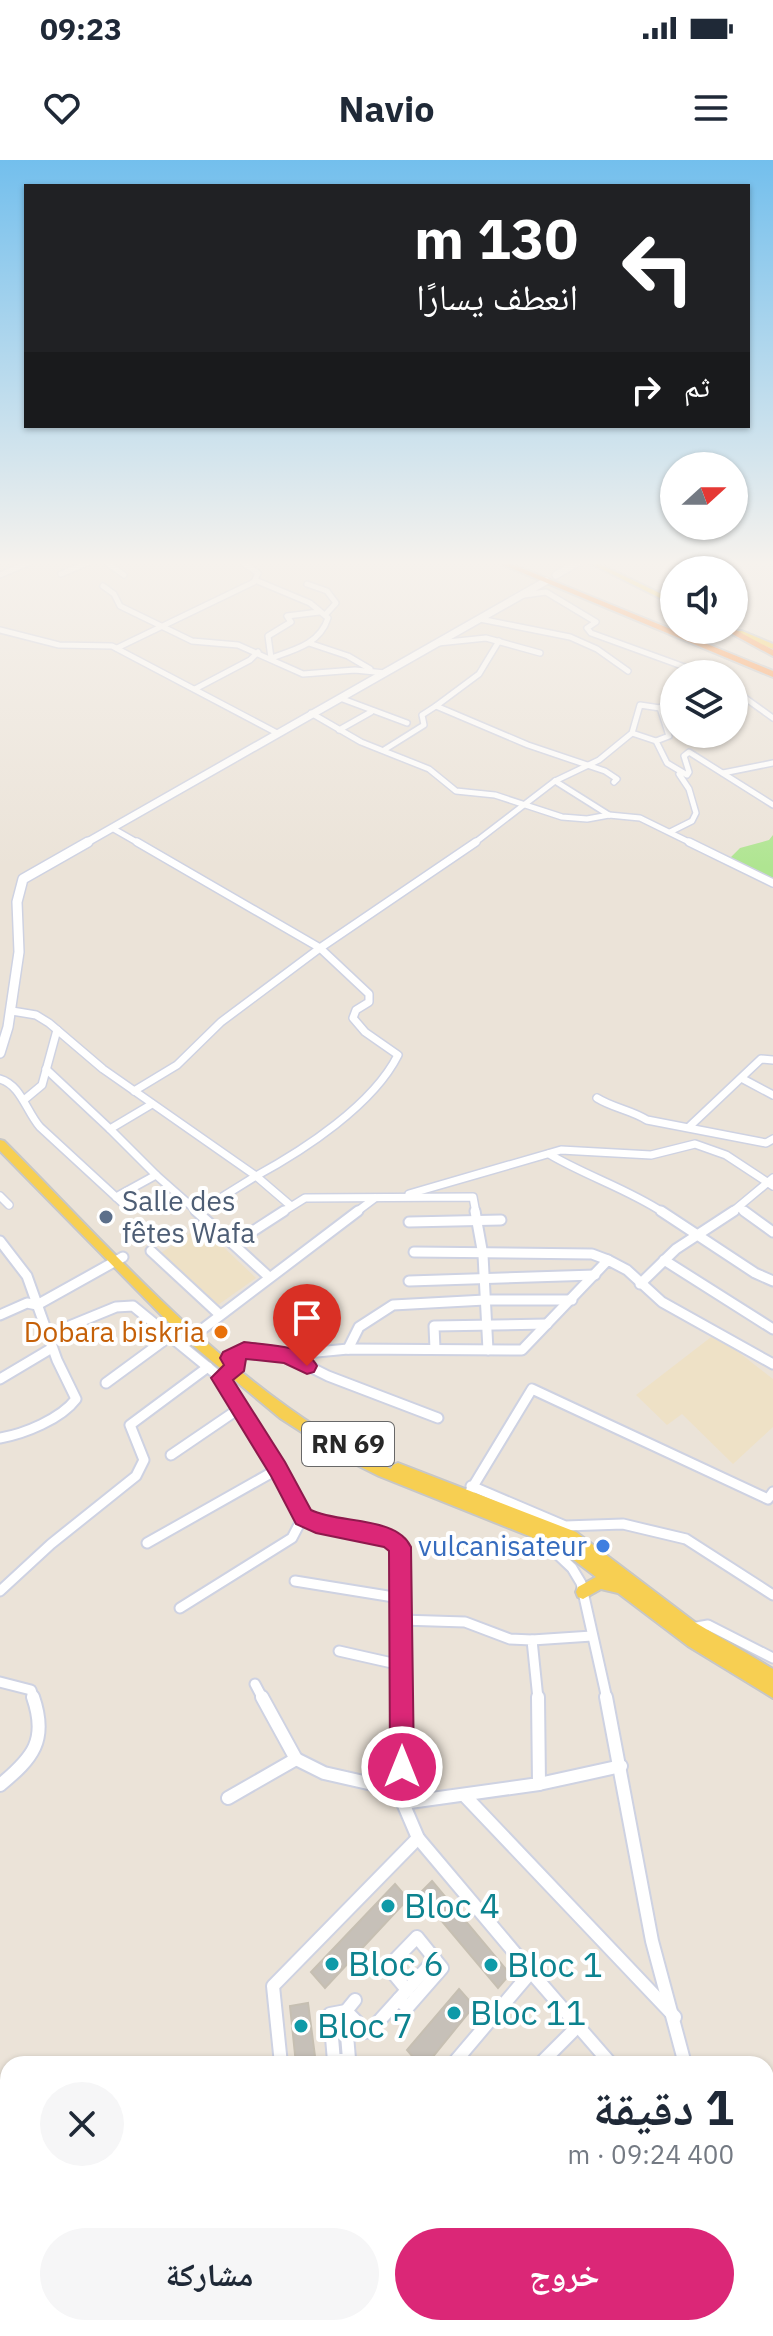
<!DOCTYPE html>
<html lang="ar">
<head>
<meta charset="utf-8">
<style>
	body { margin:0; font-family:"IBM Plex Sans","Noto Naskh Arabic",sans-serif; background:#f6f6f7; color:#1f2937; direction:rtl; height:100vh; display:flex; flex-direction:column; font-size:30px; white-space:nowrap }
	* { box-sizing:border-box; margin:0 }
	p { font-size:26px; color:#747a83 }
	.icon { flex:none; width:44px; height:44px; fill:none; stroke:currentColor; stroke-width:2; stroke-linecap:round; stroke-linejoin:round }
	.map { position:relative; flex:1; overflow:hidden; direction:ltr }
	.side { position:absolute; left:0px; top:1896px; width:774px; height:280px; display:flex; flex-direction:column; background:#fff; border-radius:24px 24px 0 0; box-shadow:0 2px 6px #0004; direction:rtl }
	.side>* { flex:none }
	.hud { position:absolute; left:24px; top:24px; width:726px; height:244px; border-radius:0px; box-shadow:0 2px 6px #0004; direction:rtl; background:#202124; color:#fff; overflow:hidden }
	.needle { width:52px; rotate:69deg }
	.controls { position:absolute; left:660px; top:292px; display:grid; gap:16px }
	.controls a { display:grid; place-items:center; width:88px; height:88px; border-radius:50%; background:#fff; box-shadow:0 2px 6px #0004; font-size:40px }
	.pin { position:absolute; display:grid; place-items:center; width:68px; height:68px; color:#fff; margin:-82px -34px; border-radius:50% 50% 50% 0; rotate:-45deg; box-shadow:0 0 8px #0007 }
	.pin .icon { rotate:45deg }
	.me { position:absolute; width:88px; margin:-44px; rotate:0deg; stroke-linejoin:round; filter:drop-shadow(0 0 6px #0008) }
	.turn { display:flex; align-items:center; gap:28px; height:168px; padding:0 40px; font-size:36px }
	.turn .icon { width:104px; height:104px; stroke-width:2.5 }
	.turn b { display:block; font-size:56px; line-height:68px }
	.then { display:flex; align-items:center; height:76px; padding:0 40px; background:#0003; gap:16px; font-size:30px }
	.round { display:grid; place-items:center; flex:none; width:84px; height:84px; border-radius:42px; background:#f6f6f7 }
	.head { display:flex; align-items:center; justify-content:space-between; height:136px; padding:0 40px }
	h1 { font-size:48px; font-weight:700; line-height:60px }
	.action { display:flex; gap:16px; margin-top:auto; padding:16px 40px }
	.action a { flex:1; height:92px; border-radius:48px; background:#db2777; color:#fff; font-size:32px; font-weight:700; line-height:92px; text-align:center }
	.action a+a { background:#f6f6f7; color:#1f2937 }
	.status { display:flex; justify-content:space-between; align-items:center; height:56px; padding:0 40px; background:#fff; direction:ltr }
	.status svg { height:22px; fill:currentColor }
	header { display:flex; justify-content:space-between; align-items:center; height:104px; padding:0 40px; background:#fff; font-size:36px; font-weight:700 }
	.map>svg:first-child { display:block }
	.education { fill:#eee1c6 }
	.green { fill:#afe591 }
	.cemetery { fill:#c2d6af }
	.building { fill:#c6c0b8; stroke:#c6bfb2; stroke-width:2 }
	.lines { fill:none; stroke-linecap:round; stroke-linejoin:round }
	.minor-far3-casing { stroke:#ced2e2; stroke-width:8 }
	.minor-far2-casing { stroke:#ced2e2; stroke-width:10 }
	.minor-far1-casing { stroke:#ced2e2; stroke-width:13 }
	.minor-casing { stroke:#ced2e2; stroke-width:16 }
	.secondary-far1-casing { stroke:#ced2e2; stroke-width:10 }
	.secondary-casing { stroke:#ced2e2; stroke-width:12 }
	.primary-casing { stroke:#c7c7c7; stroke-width:4 }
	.motorway-casing { stroke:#c7c7c7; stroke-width:4 }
	.minor-far3 { stroke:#fff; stroke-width:5 }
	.minor-far2 { stroke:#fff; stroke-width:7 }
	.minor-far1 { stroke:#fff; stroke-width:9 }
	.minor { stroke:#fff; stroke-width:12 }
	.secondary-far1 { stroke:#fff; stroke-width:7 }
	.secondary { stroke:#fff; stroke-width:9 }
	.primary { fill:#f7cf52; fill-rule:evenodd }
	.motorway { fill:#ff9a50; fill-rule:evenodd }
	.route { fill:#db2777; stroke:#8e194d; stroke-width:2 }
	.service-dot { fill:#5c6f8a; stroke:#fff; stroke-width:3 }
	.food-dot { fill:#e8710a; stroke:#fff; stroke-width:3 }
	.shop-dot { fill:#3f7fe0; stroke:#fff; stroke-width:3 }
	.culture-dot { fill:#0f9aa8; stroke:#fff; stroke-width:3 }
	.labels { text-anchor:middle; stroke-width:8; stroke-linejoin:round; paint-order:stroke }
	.shield { fill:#fff; stroke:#686868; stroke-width:2 }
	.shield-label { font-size:26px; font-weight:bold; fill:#282828 }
	.service-label { font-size:28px; fill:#4e5e75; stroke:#fff; text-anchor:start }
	.food-label { font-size:28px; fill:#c56008; stroke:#fff; text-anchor:end }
	.shop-label { font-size:28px; fill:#366cbe; stroke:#fff; text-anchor:end }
	.near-culture-label { font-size:34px; fill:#0d838f; stroke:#fff; text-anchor:start }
</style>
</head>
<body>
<div class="status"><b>09:23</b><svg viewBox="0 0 49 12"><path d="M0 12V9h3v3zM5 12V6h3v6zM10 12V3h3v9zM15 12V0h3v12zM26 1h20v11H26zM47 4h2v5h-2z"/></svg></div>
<header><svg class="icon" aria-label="menu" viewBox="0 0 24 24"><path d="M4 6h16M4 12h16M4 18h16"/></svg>Navio<svg class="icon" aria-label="heart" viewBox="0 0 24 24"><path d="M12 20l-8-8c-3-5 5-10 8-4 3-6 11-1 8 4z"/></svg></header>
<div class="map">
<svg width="773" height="2176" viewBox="0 0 773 2176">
	<rect width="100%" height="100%" fill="#ebe3d8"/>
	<!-- education -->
	<g class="education">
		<polygon points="201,1066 256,1118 215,1147 161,1093"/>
		<polygon points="715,1174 773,1219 773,1267 733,1304 682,1254 667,1265 636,1235"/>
	</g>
	<!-- green -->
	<polygon class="green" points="773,675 773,718 729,699 740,688 769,680"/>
	<!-- cemetery -->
	<polygon class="cemetery" points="394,2168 702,2168 702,2176 403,2176"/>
	<!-- building -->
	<g class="building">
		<polygon points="432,1721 510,1814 498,1828 419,1734"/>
		<polygon points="395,1724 408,1739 325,1828 311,1812"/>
		<polygon points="459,1829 474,1846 427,1904 419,1904 407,1890"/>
		<polygon points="308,1843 316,1904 296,1904 290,1846"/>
	</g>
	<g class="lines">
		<defs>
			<g id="minor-far3">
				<polyline points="107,403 124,415"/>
				<polyline points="61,414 87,403"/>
				<polyline points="0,415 28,403"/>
				<path d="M 255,420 L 310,443 L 328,458 C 320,484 294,490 271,498 L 268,476 L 291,462 L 287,456 L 319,452"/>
				<polyline points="307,424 327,431 336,443 325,455"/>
				<polyline points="103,426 114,434 120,446 192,481 238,485 303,514 355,510 385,513"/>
				<polyline points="524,435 546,432 596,462 587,468 591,473 704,514"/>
				<polyline points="480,459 570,477 597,489 628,511"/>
				<polyline points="0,470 59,485 112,486 277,573"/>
				<polyline points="309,483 348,496 370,509"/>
				<polyline points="438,483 486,478 540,493"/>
				<polyline points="117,488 254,422 258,413 243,403"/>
				<polyline points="195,529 250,500 258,492"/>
				<polyline points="734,530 773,558"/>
				<polyline points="340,538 407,563"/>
				<polyline points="671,539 660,548 669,576 656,581 667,603 687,615 689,612 684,596 689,592 773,645"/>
				<polyline points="436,546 479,514 499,481"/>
				<polyline points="311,553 361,582 429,609 456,631 495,635 562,657 587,659 609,655 640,658 693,684"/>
				<polyline points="339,570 371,552"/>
				<polyline points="632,573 656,581"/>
				<polyline points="384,590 424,565 422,555 436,546 528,585 605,611 617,619 614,622"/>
				<polyline points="723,613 773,603"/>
				<polyline points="555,621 609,655"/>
				<polyline points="112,668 140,684"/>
				<polyline points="670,672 692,661 696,653 689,629 679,614"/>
				<polyline points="473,684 555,621 599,600 632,573 640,545 660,548"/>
			</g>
			<g id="minor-far2">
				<path d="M 137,682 L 320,788 L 369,834 L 369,842 L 356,850 L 353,858 L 365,872 L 398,895 C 373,945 304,990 256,1016 L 291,1046"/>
				<polyline points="689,682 773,723"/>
				<polyline points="12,851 36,855 49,863 103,909 256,1016 198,1052"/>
				<polyline points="46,909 110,969 152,944"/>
				<path d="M 0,919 C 21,925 26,951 40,967 L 128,1048"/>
				<polyline points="743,919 773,935"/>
				<polyline points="134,931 177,905 221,862 320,788 476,682"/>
				<path d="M 597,938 C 613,948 631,950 647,960 L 766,983 L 773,979"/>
				<polyline points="24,940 42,925 57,870"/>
				<polyline points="690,966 761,899 773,900"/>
				<polyline points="110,969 156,1015"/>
				<path d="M 549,994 C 586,1016 628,1029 664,1053"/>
				<polyline points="409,1034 561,990 651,995 695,984 726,995 773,1026"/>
				<polyline points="0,1036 9,1045"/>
				<polyline points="116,1037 156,1015 199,1053"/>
				<polyline points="739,1048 746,1053"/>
				<polyline points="281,1053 305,1038 473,1037 476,1053"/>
				<polyline points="355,1053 375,1038"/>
				<polyline points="731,1053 773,1018"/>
			</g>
			<g id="minor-far1">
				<polyline points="196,1051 233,1084 284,1051"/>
				<polyline points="475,1051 483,1095 488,1190"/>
				<polyline points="661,1051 755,1113 773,1121"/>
				<polyline points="744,1051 773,1072"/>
				<polyline points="409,1062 501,1060"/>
				<path d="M 0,1081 L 27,1116 L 57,1200 L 76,1239 C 61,1259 24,1274 0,1278"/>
				<polyline points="233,1084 269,1117"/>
				<polyline points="151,1091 219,1154"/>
				<polyline points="414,1092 592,1094 608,1100"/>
				<polyline points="664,1100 773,1169"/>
				<polyline points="409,1121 595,1115"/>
				<polyline points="640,1124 676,1089 734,1051"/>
				<polyline points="0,1155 27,1143 37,1145 123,1097"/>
				<polyline points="50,1174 116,1147 133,1146 221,1218 278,1309 303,1357 316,1363 390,1378 398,1383 401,1539"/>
				<polyline points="192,1177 358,1051"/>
				<polyline points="348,1189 359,1167 393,1145 485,1140 572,1140"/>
				<polyline points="435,1189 434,1166 547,1164"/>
				<polyline points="288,1196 328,1216 438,1258"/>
				<polyline points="224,1204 244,1190 286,1195 348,1189 522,1190 608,1100 627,1110 662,1142 773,1204"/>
				<polyline points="0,1219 52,1188"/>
				<polyline points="106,1223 170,1176"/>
				<polyline points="171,1295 240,1248"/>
				<polyline points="471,1326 565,1366 623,1364 686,1379 773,1435"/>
				<polyline points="466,1338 532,1229 768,1339 773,1332"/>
				<polyline points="536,1374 572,1408 581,1423 607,1539"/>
				<polyline points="147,1383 278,1309"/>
				<polyline points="295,1421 400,1438"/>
				<polyline points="0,1431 51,1384 136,1316 144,1300 130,1265 208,1207"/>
				<polyline points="180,1448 292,1378 303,1357"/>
				<polyline points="401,1460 465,1462 510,1479 532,1480 538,1539"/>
				<polyline points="691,1468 708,1465 773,1498"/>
				<polyline points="532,1480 592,1476"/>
				<polyline points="339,1491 401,1505"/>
				<polyline points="0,1522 31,1530 34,1539"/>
				<polyline points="255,1524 263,1539"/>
			</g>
			<g id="minor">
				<polyline points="401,1537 403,1643 418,1678 531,1812 453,1904"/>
				<polyline points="606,1537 652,1781 685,1904"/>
				<polyline points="296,1599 324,1613 403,1631"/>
				<polyline points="539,1624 621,1606"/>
				<path d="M 0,1625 C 33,1598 48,1580 33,1537"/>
				<polyline points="466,1637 675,1857"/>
				<polyline points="228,1638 296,1599 262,1537"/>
				<polyline points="403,1643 539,1624 538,1537"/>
				<polyline points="531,1812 611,1904"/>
				<polyline points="399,1839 407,1848 442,1808 417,1777 388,1807 407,1830"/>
				<polyline points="346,1851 355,1840"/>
				<polygon points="346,1851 357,1862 346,1863 349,1899 334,1901 330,1854"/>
				<polyline points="347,1875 370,1871 435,1799"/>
				<polyline points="349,1899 349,1904"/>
				<polyline points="281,1904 273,1826 418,1678"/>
				<polyline points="540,1904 578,1866"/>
				<polyline points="718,2168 719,2176"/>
			</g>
			<g id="secondary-far1">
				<polyline points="556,415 577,403"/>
				<polyline points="84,684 546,421"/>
			</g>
			<polyline id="secondary" points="0,893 8,867 19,792 17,742 23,719 88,682"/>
			<g id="primary">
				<polygon points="590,403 597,403 674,440 674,445"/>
				<polygon points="736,471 742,471 773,484 773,489 736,475"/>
				<path d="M 0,980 L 4,981 C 103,1081 202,1194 321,1270 L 327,1266 L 332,1268 L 376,1292 L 378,1296 L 375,1301 L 391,1309 L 393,1305 L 398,1303 L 576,1372 L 696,1463 L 773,1509 L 773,1538 L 688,1486 L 618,1433 L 601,1429 L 583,1439 L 578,1437 L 576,1432 L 578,1427 L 596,1417 L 566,1394 L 529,1376 L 379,1316 L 339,1296 L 280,1258 L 183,1177 L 0,991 Z"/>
			</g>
			<g id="motorway">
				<polygon points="499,403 509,403 773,511 773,517"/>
				<polygon points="734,469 773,490 773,496 725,470"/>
			</g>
		</defs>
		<!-- minor-far3 casing -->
		<use href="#minor-far3" class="minor-far3-casing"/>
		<!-- minor-far2 casing -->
		<use href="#minor-far2" class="minor-far2-casing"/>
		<!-- minor-far1 casing -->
		<use href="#minor-far1" class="minor-far1-casing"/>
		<!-- minor casing -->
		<use href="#minor" class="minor-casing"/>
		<!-- secondary-far1 casing -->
		<use href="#secondary-far1" class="secondary-far1-casing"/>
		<!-- secondary casing -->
		<use href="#secondary" class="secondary-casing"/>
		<!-- primary casing -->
		<use href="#primary" class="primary-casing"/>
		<!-- motorway casing -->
		<use href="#motorway" class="motorway-casing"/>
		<!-- minor-far3 -->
		<use href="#minor-far3" class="minor-far3"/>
		<!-- minor-far2 -->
		<use href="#minor-far2" class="minor-far2"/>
		<!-- minor-far1 -->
		<use href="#minor-far1" class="minor-far1"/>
		<!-- minor -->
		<use href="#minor" class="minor"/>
		<!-- secondary-far1 -->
		<use href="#secondary-far1" class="secondary-far1"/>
		<!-- secondary -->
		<use href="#secondary" class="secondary"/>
		<!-- primary -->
		<use href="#primary" class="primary"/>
		<!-- motorway -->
		<use href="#motorway" class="motorway"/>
	</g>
	<!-- sky -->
	<linearGradient id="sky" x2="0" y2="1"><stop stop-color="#73bfed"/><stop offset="0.57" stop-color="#f6f2ed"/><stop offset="1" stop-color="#f6f2ed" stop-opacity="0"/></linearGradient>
	<rect width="773" height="707" fill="url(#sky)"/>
	<!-- route -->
	<path class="route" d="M 244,1182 C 265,1185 306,1184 317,1206 L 314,1212 L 307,1214 L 284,1203 L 246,1199 L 244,1211 L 233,1220 L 285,1302 L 311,1350 C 339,1364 397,1356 411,1387 L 414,1607 L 411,1615 L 402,1619 L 394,1615 L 390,1607 L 389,1391 L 384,1387 L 316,1373 L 296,1364 L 271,1316 L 211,1218 L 224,1205 L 220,1198 L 223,1192 Z"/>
	<!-- markers -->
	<circle class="service-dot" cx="106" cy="1057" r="8"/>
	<circle class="food-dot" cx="221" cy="1172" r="8"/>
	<circle class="shop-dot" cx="603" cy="1386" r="8"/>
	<g class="culture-dot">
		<circle cx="388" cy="1746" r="8"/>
		<circle cx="332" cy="1804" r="8"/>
		<circle cx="491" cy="1805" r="8"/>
		<circle cx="454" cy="1853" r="8"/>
		<circle cx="301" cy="1866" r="8"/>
	</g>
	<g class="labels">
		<!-- shield labels -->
		<rect class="shield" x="302" y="1262" width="92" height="44" rx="6"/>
		<g class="shield-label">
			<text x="348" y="1293">RN 69</text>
		</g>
		<!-- service labels -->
		<g class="service-label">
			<text x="122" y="1051">Salle des<tspan x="122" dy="32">fêtes Wafa</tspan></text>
		</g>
		<!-- food labels -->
		<g class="food-label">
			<text x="205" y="1182">Dobara biskria</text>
		</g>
		<!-- shop labels -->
		<g class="shop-label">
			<text x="587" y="1396">vulcanisateur</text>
		</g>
		<!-- near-culture labels -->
		<g class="near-culture-label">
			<text x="404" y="1758">Bloc 4</text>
			<text x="348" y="1816">Bloc 6</text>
			<text x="507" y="1817">Bloc 1</text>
			<text x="470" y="1865">Bloc 11</text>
			<text x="317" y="1878">Bloc 7</text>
		</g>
	</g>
</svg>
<div class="controls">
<a><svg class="needle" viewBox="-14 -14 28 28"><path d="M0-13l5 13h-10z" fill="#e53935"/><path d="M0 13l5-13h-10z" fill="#747a83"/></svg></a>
<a><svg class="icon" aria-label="sound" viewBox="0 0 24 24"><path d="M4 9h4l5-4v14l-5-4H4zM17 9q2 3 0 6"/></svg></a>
<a><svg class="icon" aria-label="layers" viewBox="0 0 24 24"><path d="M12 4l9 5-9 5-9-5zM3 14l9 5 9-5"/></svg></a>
</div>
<div class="pin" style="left:307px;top:1206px;background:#d93025"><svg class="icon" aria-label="arrive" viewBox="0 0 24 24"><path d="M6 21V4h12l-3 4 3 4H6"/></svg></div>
<svg class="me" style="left:402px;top:1607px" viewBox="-20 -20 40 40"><circle r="17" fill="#db2777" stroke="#fff" stroke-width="3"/><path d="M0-11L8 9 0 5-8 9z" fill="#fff"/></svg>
<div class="hud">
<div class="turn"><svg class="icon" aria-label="left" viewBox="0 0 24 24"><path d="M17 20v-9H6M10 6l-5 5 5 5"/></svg><div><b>130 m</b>انعطف يسارًا</div></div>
<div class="then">ثم<svg class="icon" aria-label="right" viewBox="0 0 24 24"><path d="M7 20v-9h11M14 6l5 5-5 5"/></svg></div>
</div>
<section class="side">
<div class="head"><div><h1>1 دقيقة</h1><p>400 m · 09:24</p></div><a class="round"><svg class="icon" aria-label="close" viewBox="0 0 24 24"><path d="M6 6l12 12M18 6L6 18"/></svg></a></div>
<div class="action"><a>خروج</a><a>مشاركة</a></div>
</section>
</div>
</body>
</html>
